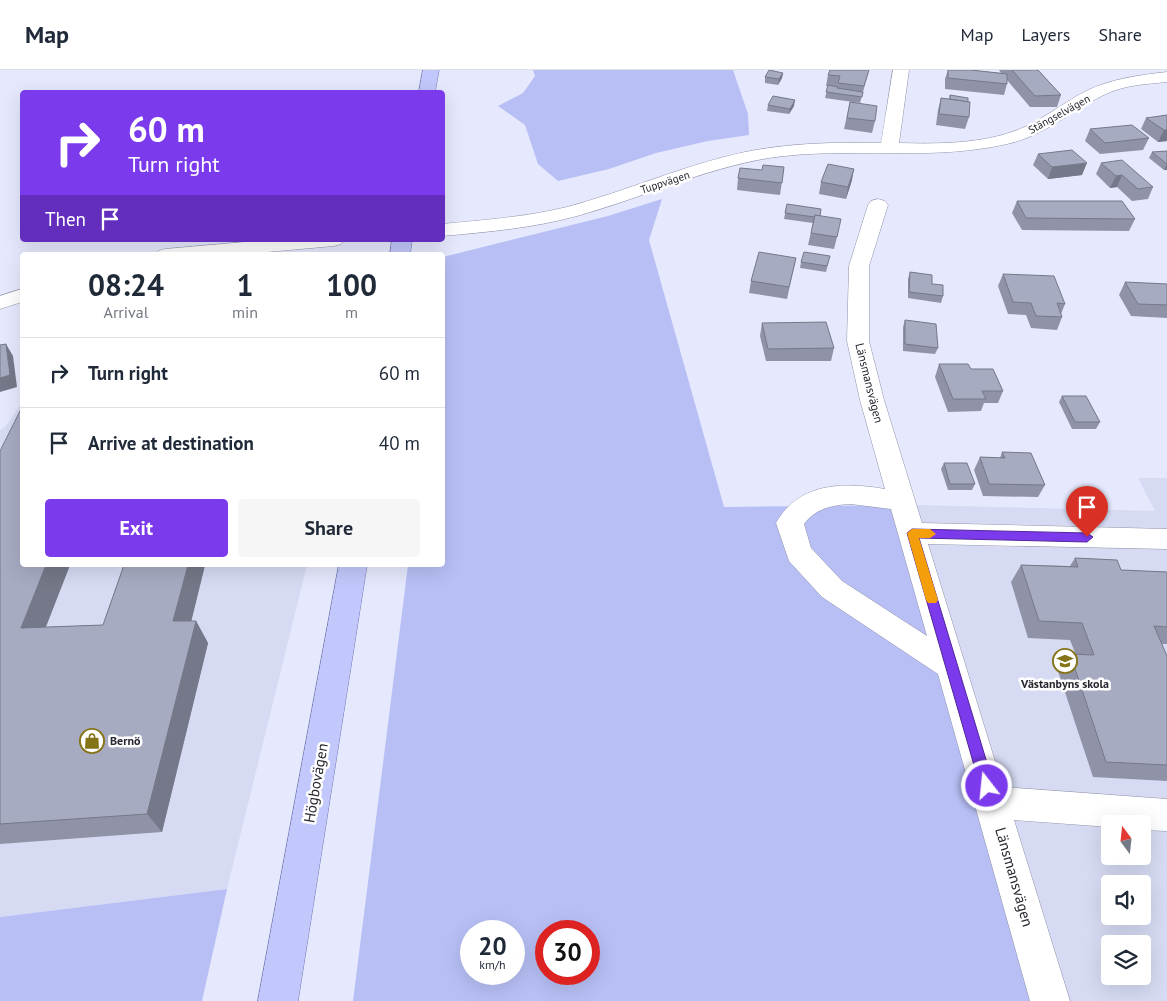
<!DOCTYPE html>
<html lang="en">
<head>
<meta charset="utf-8">
<style>
	body { margin:0; font-family:"PT Sans",sans-serif; background:#f6f6f7; color:#1f2937; height:100vh; display:flex; flex-direction:column; font-size:19px; white-space:nowrap }
	* { box-sizing:border-box; margin:0 }
	p { font-size:16px; color:#747a83 }
	.icon { flex:none; width:28px; height:28px; fill:none; stroke:currentColor; stroke-width:2; stroke-linecap:round; stroke-linejoin:round }
	.map { position:relative; flex:1; overflow:hidden }
	.side { position:absolute; left:20px; top:182px; width:425px; height:315px; display:flex; flex-direction:column; background:#fff; border-radius:5px; box-shadow:0 5px 20px #0002 }
	.side>* { flex:none }
	.hud { position:absolute; left:20px; top:20px; width:425px; height:152px; border-radius:5px; box-shadow:0 5px 20px #0002; background:#7c3aed; color:#fff; overflow:hidden }
	.needle { width:32px; rotate:345deg }
	.fabs { position:absolute; left:1101px; top:745px; display:grid; gap:10px }
	.fabs a { display:grid; place-items:center; width:50px; height:50px; border-radius:5px; background:#fff; box-shadow:0 5px 20px #0002; font-size:25px }
	.speed { position:absolute; left:460px; top:850px; display:flex; gap:10px; font-size:25px; font-weight:700; text-align:center }
	.speed>* { display:grid; place-content:center; width:65px; height:65px; border-radius:50%; background:#fff; box-shadow:0 5px 20px #0002; line-height:1 }
	.speed small { font-size:12px; font-weight:400 }
	.speed .limit { border:8px solid #d22; background:#fff; color:#111 }
	.pin { position:absolute; display:grid; place-items:center; width:42px; height:42px; color:#fff; margin:-51px -21px; border-radius:50% 50% 50% 0; rotate:-45deg; box-shadow:0 0 5px #0007 }
	.pin .icon { rotate:45deg }
	.me { position:absolute; width:55px; margin:-28px; rotate:344deg; stroke-linejoin:round; filter:drop-shadow(0 0 4px #0008) }
	.turn { display:flex; align-items:center; gap:18px; height:105px; padding:0 25px; font-size:22px }
	.turn .icon { width:65px; height:65px; stroke-width:2.5 }
	.turn b { display:block; font-size:35px; line-height:42px }
	.then { display:flex; align-items:center; height:48px; padding:0 25px; background:#0003; gap:10px; font-size:19px }
	.eta { display:flex; justify-content:space-evenly; align-items:center; height:85px; text-align:center }
	.eta b { font-size:30px; font-weight:700; line-height:35px }
	.button { display:flex; gap:10px; margin-top:auto; padding:10px 25px }
	.button a { flex:1; height:58px; border-radius:5px; background:#7c3aed; color:#fff; font-size:20px; font-weight:700; line-height:58px; text-align:center }
	.button a+a { background:#f6f6f7; color:#1f2937 }
	ul { padding:0; list-style:none }
	li { display:flex; align-items:center; gap:15px; height:70px; padding:0 25px; border-top:1px solid #e0e1e3 }
	li div { flex:1 }
	li b { display:block; font-size:19px }
	li em { font-style:normal }
	header { display:flex; align-items:center; gap:30px; box-sizing:border-box; height:70px; padding:0 25px; background:#fff; border-bottom:1px solid #e0e1e3 }
	header strong { font-size:24px }
	nav { display:flex; gap:28px; margin-inline-start:auto; font-size:18px }
	.map>svg:first-child { display:block }
	.built { fill:#d6dbf3; fill-rule:evenodd }
	.green { fill:#b7bff5; fill-rule:evenodd }
	.lines { fill:none; stroke-linecap:round; stroke-linejoin:round }
	.minor-casing { stroke:#8e92a9; stroke-width:1 }
	.major-casing { stroke:#7178b3; stroke-width:1 }
	.minor { fill:#fff; fill-rule:evenodd }
	.major { fill:#c2c8fb; fill-rule:evenodd }
	.wall { fill:#9093a7 }
	.shaded-wall { fill:#757888 }
	.building { fill:#a7abc2; stroke:#757888 }
	.route { fill:#7c3aed; stroke:#51269a }
	.slow { fill:#f59e0b }
	.labels { text-anchor:middle; stroke-width:5; stroke-linejoin:round; paint-order:stroke }
	.far-street-label { font-size:11px; fill:#262730; stroke:#fff }
	.street-label { font-size:12px; fill:#262730; stroke:#fff }
	.poi-label { font-size:12px; font-weight:bold; fill:#262730; stroke:#fff }
	.near-street-label { font-size:15px; fill:#262730; stroke:#fff }
</style>
</head>
<body>
<header>
<strong>Map</strong>
<nav><a>Map</a><a>Layers</a><a>Share</a></nav>
</header>
<div class="map">
<svg width="1167" height="931" viewBox="0 0 1167 931">
	<rect width="100%" height="100%" fill="#e6e9fd"/>
	<!-- built -->
	<g class="built">
		<polygon points="22,333 22,495 307,495 227,819 0,847 0,360 5,357"/>
		<path d="M 1138,408 L 1167,408 L 1167,931 L 1071,931 L 1006,740 L 917,435 L 1155,441 ZM 1110,754 L 1142,754 L 1142,786 L 1110,786 ZM 1110,814 L 1142,814 L 1142,846 L 1110,846 ZM 1110,874 L 1142,874 L 1142,906 L 1110,906 Z"/>
	</g>
	<!-- green -->
	<g class="green">
		<polygon points="533,0 733,0 748,44 749,65 708,71 656,83 609,99 558,111 538,94 525,55 498,36 523,23 535,6"/>
		<path d="M 662,129 L 649,170 L 724,437 L 917,435 L 1006,740 L 1071,931 L 353,931 L 408,495 L 442,495 L 443,187 L 608,146 ZM 471,861 L 514,861 L 514,904 L 471,904 ZM 546,861 L 589,861 L 589,904 L 546,904 Z"/>
		<polygon points="227,819 202,931 0,931 0,847"/>
	</g>
	<g class="lines">
		<defs>
			<g id="minor">
				<path d="M 893,0 L 909,0 L 899,73 C 936,74 976,74 1012,62 C 1039,53 1061,34 1086,21 C 1111,9 1139,5 1167,2 L 1167,12 C 1147,14 1126,15 1108,23 C 1073,39 1045,66 1007,74 C 928,92 848,76 769,88 C 703,99 642,128 577,146 C 533,158 488,162 442,166 L 442,154 C 484,150 526,147 567,137 C 627,121 684,95 745,82 C 790,73 835,72 881,73 Z"/>
				<path d="M 878,129 L 885,131 L 888,135 L 869,196 L 869,271 L 884,330 L 922,453 L 1167,459 L 1167,479 L 928,474 L 1003,717 L 1167,729 L 1167,761 L 1142,760 L 1142,754 L 1110,754 L 1110,757 L 1014,750 L 1070,931 L 1030,931 L 938,604 L 822,527 L 789,491 L 776,453 C 799,412 844,412 885,419 L 860,330 L 847,271 L 849,196 L 868,135 L 871,131 ZM 851,434 L 891,439 L 927,566 L 842,511 L 811,478 L 804,454 C 816,438 832,435 851,434 Z"/>
				<polygon points="266,170 344,170 341,174 334,176 233,185 155,185 158,181 165,179"/>
				<polygon points="22,219 22,232 0,239 0,226"/>
			</g>
			<g id="major">
				<polygon points="423,0 439,0 435,22 419,22"/>
				<polygon points="392,170 412,170 410,185 390,185"/>
				<polygon points="339,495 367,495 298,931 258,931"/>
			</g>
		</defs>
		<!-- minor casing -->
		<use href="#minor" class="minor-casing"/>
		<!-- major casing -->
		<use href="#major" class="major-casing"/>
		<!-- minor -->
		<use href="#minor" class="minor"/>
		<!-- major -->
		<use href="#major" class="major"/>
	</g>
	<!-- wall -->
	<g class="wall">
		<polygon points="869,0 860,33 825,28 828,16 826,16 828,5"/>
		<polygon points="948,0 971,0 1001,3 999,0 1038,0 1061,25 1057,37 1030,37 1007,10 1007,14 1004,25 945,19 945,9"/>
		<polygon points="783,3 782,8 778,15 765,13 765,7"/>
		<polygon points="950,25 969,47 965,59 936,55 938,40 941,28 949,29"/>
		<polygon points="850,32 875,51 872,63 844,59"/>
		<polygon points="768,35 794,36 789,44 767,41"/>
		<polygon points="1167,45 1167,71 1158,72 1141,59 1146,48"/>
		<polygon points="1090,59 1149,68 1143,80 1100,84 1085,71"/>
		<polygon points="1167,81 1167,100 1164,100 1149,88 1152,82"/>
		<polygon points="1038,84 1082,105 1048,109 1033,95"/>
		<polygon points="1101,93 1153,117 1148,129 1132,131 1117,117 1110,118 1096,104"/>
		<polygon points="784,97 780,125 737,120 738,108 762,100"/>
		<polygon points="852,110 846,129 819,124 821,112"/>
		<polygon points="1017,131 1135,149 1129,161 1022,160 1012,143"/>
		<polygon points="787,134 820,146 837,167 834,179 808,175 813,153 784,149"/>
		<polygon points="830,186 826,202 800,198 801,192"/>
		<polygon points="796,188 787,229 749,223 751,211"/>
		<polygon points="910,202 932,214 943,226 941,233 908,228 908,209"/>
		<polygon points="1003,204 1065,234 1061,244 1062,247 1057,260 1031,258 1026,245 1008,244 998,216"/>
		<polygon points="1125,212 1167,214 1167,248 1131,246 1119,225"/>
		<polygon points="905,250 938,278 935,284 903,281 903,257"/>
		<polygon points="762,253 834,278 831,291 766,291 760,266"/>
		<polygon points="939,294 971,299 1003,321 998,333 984,333 981,341 948,342 935,307"/>
		<polygon points="1062,326 1100,352 1096,359 1072,359 1059,332"/>
		<polygon points="0,381 22,495 70,495 46,557 103,555 124,495 205,495 191,551 196,551 208,573 162,762 0,774"/>
		<polygon points="1002,382 1045,415 1038,427 983,426 974,400 980,387 1000,388"/>
		<polygon points="944,393 975,414 972,420 948,420 941,399"/>
		<polygon points="1075,488 1121,500 1167,502 1167,574 1162,574 1167,586 1167,711 1093,707 1058,601 1070,584 1076,585 1070,570 1028,568 1011,512 1021,495 1070,496"/>
	</g>
	<!-- shaded-wall -->
	<g class="shaded-wall">
		<polygon points="783,3 782,8 778,15 779,9"/>
		<polygon points="795,30 794,36 789,44 790,39"/>
		<polygon points="1164,60 1167,60 1167,71 1158,72"/>
		<polygon points="1087,93 1082,105 1048,109 1052,97"/>
		<polygon points="1167,94 1167,100 1164,100"/>
		<polygon points="854,99 852,110 846,129 848,117"/>
		<polygon points="1122,105 1117,117 1110,118 1116,106"/>
		<polygon points="6,274 13,286 17,317 0,322 0,308"/>
		<polygon points="46,495 70,495 37,579 21,558"/>
		<polygon points="188,495 205,495 186,573 173,551"/>
		<polygon points="196,551 208,573 162,762 147,744"/>
	</g>
	<!-- building -->
	<g class="building">
		<polygon points="769,0 783,3 779,9 765,7"/>
		<polygon points="830,0 869,0 864,16 838,13 840,6 828,5"/>
		<polygon points="948,0 971,0 1007,4 1007,14 948,8"/>
		<polygon points="1012,0 1038,0 1061,25 1035,26"/>
		<polygon points="828,15 838,17 837,18 863,22 862,27 826,22"/>
		<polygon points="950,25 968,28 968,32 950,29"/>
		<polygon points="773,26 795,30 790,39 768,35"/>
		<polygon points="941,28 970,32 969,47 939,44"/>
		<polygon points="850,32 877,36 875,51 847,48"/>
		<polygon points="1167,45 1167,60 1164,60 1146,48"/>
		<polygon points="1132,55 1149,68 1105,73 1090,59"/>
		<polygon points="1072,80 1087,93 1052,97 1038,84"/>
		<polygon points="1167,81 1167,94 1152,82"/>
		<polygon points="1122,90 1153,117 1138,119 1122,105 1116,106 1101,93"/>
		<polygon points="828,94 854,99 848,117 821,112"/>
		<polygon points="763,95 784,97 782,113 738,108 740,98 762,100"/>
		<polygon points="1017,131 1122,131 1135,149 1026,148"/>
		<polygon points="787,134 821,139 820,146 815,145 815,147 785,143"/>
		<polygon points="815,145 841,149 837,167 811,163"/>
		<polygon points="759,182 796,188 789,217 751,211"/>
		<polygon points="804,182 830,186 827,196 801,192"/>
		<polygon points="910,202 932,205 932,214 943,215 943,226 909,222"/>
		<polygon points="1003,204 1054,206 1065,234 1057,233 1062,247 1036,246 1031,233 1013,232"/>
		<polygon points="1125,212 1167,214 1167,235 1138,234"/>
		<polygon points="905,250 936,254 938,278 905,274"/>
		<polygon points="826,252 834,278 768,279 762,253"/>
		<polygon points="6,274 10,305 0,308 0,275"/>
		<polygon points="939,294 968,294 971,299 993,299 1003,321 982,321 986,329 953,329"/>
		<polygon points="1062,326 1086,326 1100,352 1075,352"/>
		<polygon points="22,337 22,495 46,495 21,558 103,555 124,495 188,495 173,551 196,551 147,744 0,754 0,381"/>
		<polygon points="1002,382 1031,383 1045,415 989,414 980,387 1005,388"/>
		<polygon points="944,393 967,393 975,414 950,414"/>
		<polygon points="1075,488 1117,490 1121,500 1167,502 1167,557 1154,556 1167,586 1167,695 1106,692 1070,584 1094,585 1082,553 1039,551 1021,495 1078,497"/>
	</g>
	<!-- route -->
	<polygon class="route" points="912,459 1087,463 1093,467 1087,472 919,468 994,716 992,720 987,722 982,720 980,716 907,463"/>
	<!-- slow -->
	<polygon class="slow" points="912,459 930,459 936,464 930,468 919,468 938,530 936,533 928,533 926,530 907,463"/>
	<!-- icons -->
	<defs>
		<symbol id="school-ring" viewBox="-11 -11 22 22"><circle r="9.5" fill="#fff" stroke="#857417" stroke-width="1.5"/><path d="M0-5L7-2L0 1L-7-2ZM-4 1L0 2.5L4 1V4Q0 6-4 4Z" fill="#857417"/></symbol>
		<symbol id="shop-ring" viewBox="-11 -11 22 22"><circle r="9.5" fill="#fff" stroke="#857417" stroke-width="1.5"/><path d="M-5-2.5h2.3a2.7 3.5 0 0 1 5.4 0H5L5.5 6h-11ZM-1.5-2.5h3a1.5 2.3 0 0 0-3 0Z" fill="#857417"/></symbol>
	</defs>
	<g fill-rule="evenodd">
		<use href="#school-ring" x="1051" y="577" width="28" height="28"/>
		<use href="#shop-ring" x="78" y="657" width="28" height="28"/>
	</g>
	<g class="labels">
		<!-- far-street labels -->
		<g class="far-street-label">
			<text transform="translate(1059 44) rotate(-29)" y="4">Stängselvägen</text>
			<text transform="translate(665 112) rotate(-18)" y="4">Tuppvägen</text>
		</g>
		<!-- street labels -->
		<g class="street-label">
			<text transform="translate(869 313) rotate(76)" y="4">Länsmansvägen</text>
		</g>
		<!-- poi labels -->
		<g class="poi-label">
			<text x="1065" y="618">Västanbyns skola</text>
			<text x="110" y="675" text-anchor="start">Bernö</text>
		</g>
		<!-- near-street labels -->
		<g class="near-street-label">
			<text transform="translate(316 713) rotate(-80)" y="5">Högbovägen</text>
			<text transform="translate(1014 807) rotate(74)" y="5">Länsmansvägen</text>
		</g>
	</g>
</svg>
<div class="fabs">
<a><svg class="needle" viewBox="-14 -14 28 28"><path d="M0-13l5 13h-10z" fill="#e53935"/><path d="M0 13l5-13h-10z" fill="#747a83"/></svg></a>
<a><svg class="icon" aria-label="sound" viewBox="0 0 24 24"><path d="M4 9h4l5-4v14l-5-4H4zM17 9q2 3 0 6"/></svg></a>
<a><svg class="icon" aria-label="layers" viewBox="0 0 24 24"><path d="M12 4l9 5-9 5-9-5zM3 14l9 5 9-5"/></svg></a>
</div>
<div class="speed"><div>20<small>km/h</small></div><div class="limit">30</div></div>
<div class="pin" style="left:1087px;top:467px;background:#d93025"><svg class="icon" aria-label="arrive" viewBox="0 0 24 24"><path d="M6 21V4h12l-3 4 3 4H6"/></svg></div>
<svg class="me" style="left:987px;top:716px" viewBox="-20 -20 40 40"><circle r="17" fill="#7c3aed" stroke="#fff" stroke-width="3"/><path d="M0-11L8 9 0 5-8 9z" fill="#fff"/></svg>
<div class="hud">
<div class="turn"><svg class="icon" aria-label="right" viewBox="0 0 24 24"><path d="M7 20v-9h11M14 6l5 5-5 5"/></svg><div><b>60 m</b>Turn right</div></div>
<div class="then">Then<svg class="icon" aria-label="arrive" viewBox="0 0 24 24"><path d="M6 21V4h12l-3 4 3 4H6"/></svg></div>
</div>
<section class="side">
<div class="eta">
<div><b>08:24</b><p>Arrival</p></div>
<div><b>1</b><p>min</p></div>
<div><b>100</b><p>m</p></div>
</div>
<ul>
<li><svg class="icon" aria-label="right" viewBox="0 0 24 24"><path d="M7 20v-9h11M14 6l5 5-5 5"/></svg><div><b>Turn right</b></div><em>60 m</em></li>
<li><svg class="icon" aria-label="arrive" viewBox="0 0 24 24"><path d="M6 21V4h12l-3 4 3 4H6"/></svg><div><b>Arrive at destination</b></div><em>40 m</em></li>
</ul>
<div class="button"><a>Exit</a><a>Share</a></div>
</section>
</div>
</body>
</html>
